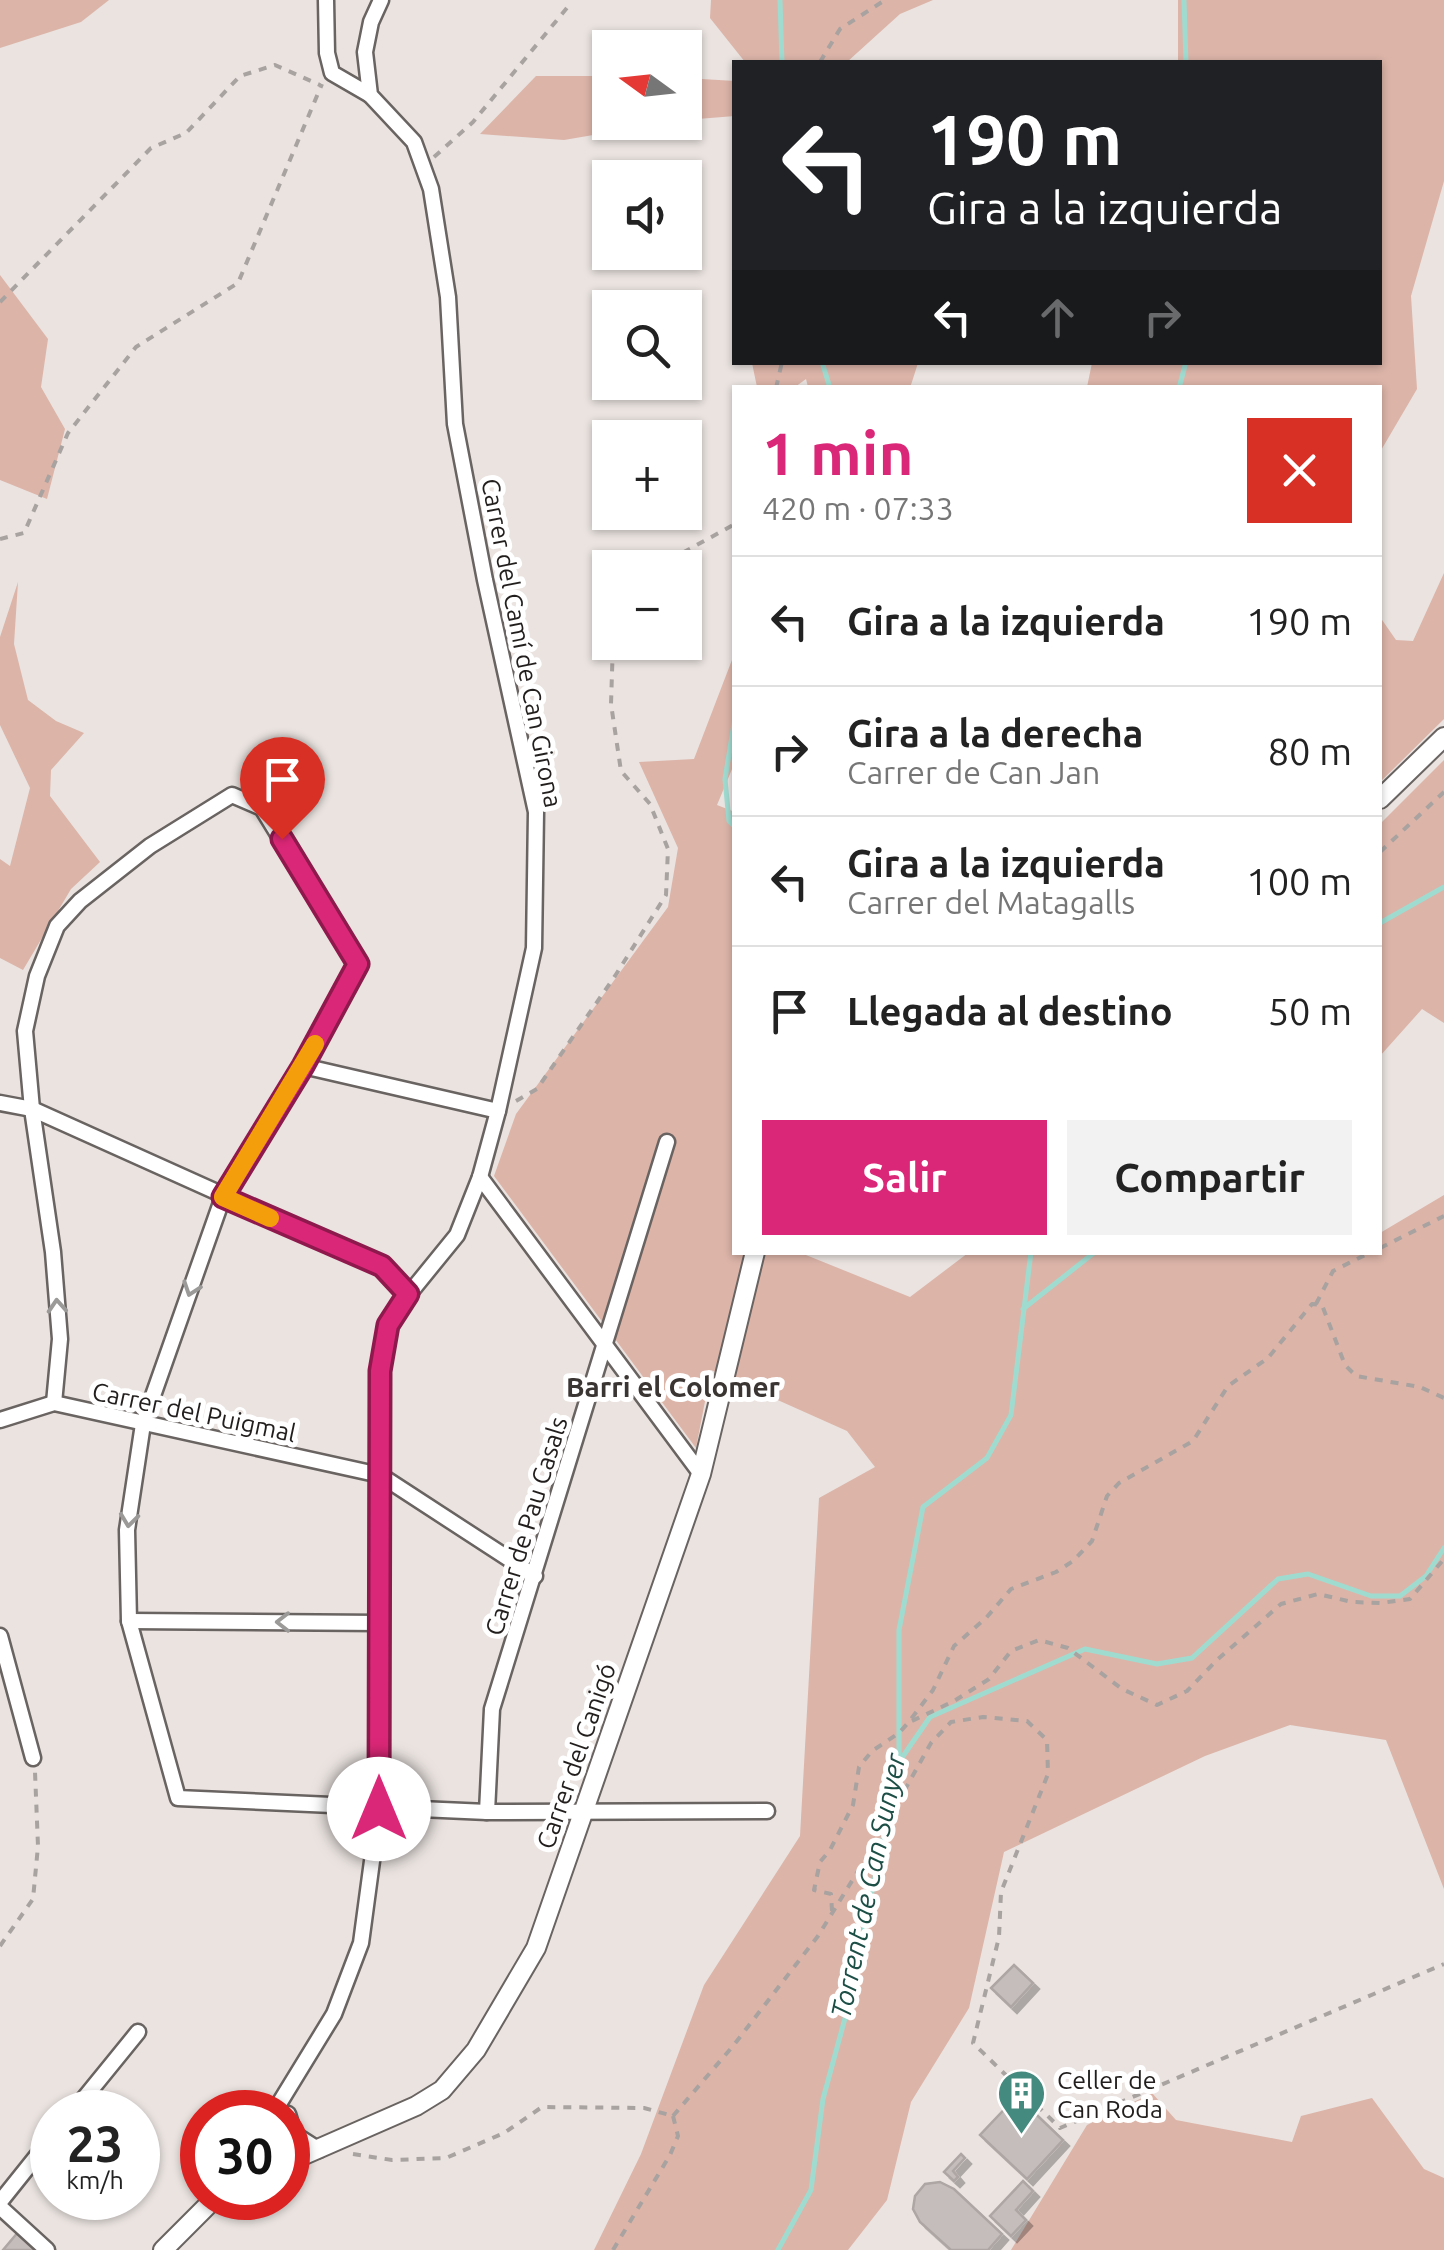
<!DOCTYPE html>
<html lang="es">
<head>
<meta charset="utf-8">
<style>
	body { margin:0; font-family:Ubuntu,sans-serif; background:#f2f2f2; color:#222; height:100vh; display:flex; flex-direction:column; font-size:38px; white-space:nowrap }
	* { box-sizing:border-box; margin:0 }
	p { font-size:32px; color:#767676 }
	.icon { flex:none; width:55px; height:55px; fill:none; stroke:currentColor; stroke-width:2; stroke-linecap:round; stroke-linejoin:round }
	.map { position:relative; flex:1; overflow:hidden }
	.panel { position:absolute; left:732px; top:385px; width:650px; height:870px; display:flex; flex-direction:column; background:#fff; border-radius:0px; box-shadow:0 2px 8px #0004 }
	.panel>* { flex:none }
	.guide { position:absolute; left:732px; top:60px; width:650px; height:305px; border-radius:0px; box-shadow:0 2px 8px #0004; background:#202124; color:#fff; overflow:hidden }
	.needle { width:65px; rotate:285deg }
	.fabs { position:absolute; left:592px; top:30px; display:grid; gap:20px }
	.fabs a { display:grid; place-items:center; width:110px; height:110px; border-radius:0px; background:#fff; box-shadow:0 2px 8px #0004; font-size:50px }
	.speed { position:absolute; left:30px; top:2090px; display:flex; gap:20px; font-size:50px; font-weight:700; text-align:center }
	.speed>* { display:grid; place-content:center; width:130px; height:130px; border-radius:50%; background:#fff; box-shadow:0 2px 8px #0004; line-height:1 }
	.speed small { font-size:25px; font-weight:400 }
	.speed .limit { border:15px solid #d22; background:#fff; color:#111 }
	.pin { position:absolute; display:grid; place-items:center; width:85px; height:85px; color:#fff; margin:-102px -42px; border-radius:50% 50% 50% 0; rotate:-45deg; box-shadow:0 0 10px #0007 }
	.pin .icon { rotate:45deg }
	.me { position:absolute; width:110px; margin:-55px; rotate:0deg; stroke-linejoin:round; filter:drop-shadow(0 0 8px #0008) }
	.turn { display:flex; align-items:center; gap:35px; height:210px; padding:0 30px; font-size:45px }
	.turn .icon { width:130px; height:130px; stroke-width:2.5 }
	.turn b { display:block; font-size:70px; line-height:85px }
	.lanes { display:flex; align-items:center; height:95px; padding:0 30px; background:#0003; justify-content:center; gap:50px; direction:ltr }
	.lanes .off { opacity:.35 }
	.round { display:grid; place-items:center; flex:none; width:105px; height:105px; border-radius:0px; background:#f2f2f2 }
	.overview { display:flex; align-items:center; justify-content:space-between; height:170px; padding:0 30px }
	h1 { font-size:60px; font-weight:600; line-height:75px; color:#db2777 }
	.primary-button { display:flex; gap:20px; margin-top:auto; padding:20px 30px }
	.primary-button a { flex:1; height:115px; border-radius:0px; background:#db2777; color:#fff; font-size:40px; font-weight:600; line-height:115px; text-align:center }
	.primary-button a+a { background:#f2f2f2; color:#222 }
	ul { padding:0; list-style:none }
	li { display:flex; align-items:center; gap:30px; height:130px; padding:0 30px; border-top:2px solid #e0e0e0 }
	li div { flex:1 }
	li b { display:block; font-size:38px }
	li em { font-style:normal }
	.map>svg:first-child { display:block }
	.green { fill:#dcb4a8 }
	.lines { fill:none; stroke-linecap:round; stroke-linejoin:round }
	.stream { stroke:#a0dbd0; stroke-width:5 }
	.building { fill:#c4bdbb; stroke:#ada6a4; stroke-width:2.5; filter:url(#shadow) }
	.minor-casing { stroke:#696361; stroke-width:19 }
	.tertiary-casing { stroke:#696361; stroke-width:22 }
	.path { stroke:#a8a2a0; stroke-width:4; stroke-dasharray:8 8; stroke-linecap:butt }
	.minor { stroke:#fff; stroke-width:14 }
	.tertiary { stroke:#fff; stroke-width:18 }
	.oneway { stroke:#9b9a99 }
	.route-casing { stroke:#8e194d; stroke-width:25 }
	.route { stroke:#db2777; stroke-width:18 }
	.slow { stroke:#f59e0b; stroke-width:18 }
	.labels { text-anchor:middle; stroke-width:10; stroke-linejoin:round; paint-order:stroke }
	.street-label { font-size:25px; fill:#211e1d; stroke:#fff }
	.poi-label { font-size:25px; fill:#211e1d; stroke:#fff; text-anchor:start }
	.neighbourhood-label { font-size:28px; font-weight:bold; fill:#3a3533; stroke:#fff }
	.water-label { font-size:28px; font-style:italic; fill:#1d4f47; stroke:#fff }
</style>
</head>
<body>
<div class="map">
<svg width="1444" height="2250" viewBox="0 0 1444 2250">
	<defs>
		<filter id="shadow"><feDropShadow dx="6" dy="6" stdDeviation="0" flood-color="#0004"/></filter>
	</defs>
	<rect width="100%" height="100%" fill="#eae3e0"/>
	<!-- green -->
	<g class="green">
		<polygon points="0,0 109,0 81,22 0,48"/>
		<polygon points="711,0 933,0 900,14 847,62 745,62 710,18"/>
		<polygon points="1178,0 1444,0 1444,181 1411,296 1417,389 1380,452 1380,388 1087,387 1092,363 1380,362 1380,62 1178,62"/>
		<polygon points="536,76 610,76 610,122 663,123 564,140 480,134"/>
		<polygon points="685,78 735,81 735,116 685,120"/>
		<polygon points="0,275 48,339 41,387 65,429 47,499 0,480"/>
		<polygon points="752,363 752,362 918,363 910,388 808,387 806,379 795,387 757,387"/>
		<polygon points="1444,573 1444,719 1380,782 1380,617 1396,640 1413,641"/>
		<polygon points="18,582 14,644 28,700 56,721 84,733 51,770 50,796 100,862 71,889 23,970 0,958 0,859 10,866 30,788 0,725 0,637"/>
		<polygon points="735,652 735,762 717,805 735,812 735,1252 801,1253 910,1297 968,1253 1380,1252 1380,1233 1444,1195 1444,1889 1386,1740 1290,1725 1205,1756 1004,1852 969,2008 911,2102 887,2200 848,2250 594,2250 641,2154 704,1985 800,1836 819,1498 875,1467 847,1431 711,1370 696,1448 494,1176 516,1114 668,907 678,848 639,762 694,759"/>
		<polygon points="1444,760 1444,1023 1422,1009 1380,1056 1380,824"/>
		<polygon points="1152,2093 1176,2120 1292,2142 1301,2116 1372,2098 1424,2169 1444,2178 1444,2250 1011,2250 1087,2125"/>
	</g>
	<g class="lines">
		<!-- stream -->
		<g class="stream">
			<polyline points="780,0 782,62"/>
			<polyline points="1184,0 1186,62"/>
			<polyline points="822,362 830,388"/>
			<polyline points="1179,388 1186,362"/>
			<polyline points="735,718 725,779 729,821 735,827"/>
			<polyline points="1380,923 1444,887"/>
			<polyline points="1023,1309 1095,1252"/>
			<polyline points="899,1762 930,1717 1085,1649 1157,1664 1192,1658 1278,1579 1308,1574 1371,1596 1400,1596 1426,1576 1444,1548"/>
			<polyline points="778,2250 811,2190 823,2099 847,2011 899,1762 899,1630 923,1507 987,1458 1011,1415 1031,1252"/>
		</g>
	</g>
	<!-- building -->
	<g class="building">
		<polygon points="1014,1965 1033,1983 1011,2007 991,1988"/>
		<polygon points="1017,2096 1063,2140 1027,2179 980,2135"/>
		<polygon points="961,2154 965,2158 953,2171 958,2177 954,2181 944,2172"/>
		<polygon points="1023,2181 1033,2191 1016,2210 1026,2220 1011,2236 990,2216"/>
		<polygon points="940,2182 954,2189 1002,2234 988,2250 951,2250 920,2222 913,2209 915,2196 925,2184"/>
		<polygon points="19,2231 41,2250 3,2250"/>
	</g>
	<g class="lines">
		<defs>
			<g id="minor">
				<polyline points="326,0 327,53 332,73 370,95"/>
				<polyline points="303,1066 498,1111"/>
				<polyline points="0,1103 32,1109 381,1266 409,1294"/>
				<polyline points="480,1177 701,1474"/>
				<polyline points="54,1403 60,1339 53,1252 32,1109 25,1031 37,976 57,926 80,901 150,846 232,795 262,808 358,965 303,1066 223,1197 143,1424 127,1530 129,1621 178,1798 487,1812 767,1811"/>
				<polyline points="0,1420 54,1403 380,1475 535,1576"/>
				<polyline points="129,1621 380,1623"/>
				<polyline points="0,1636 33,1758"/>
				<polyline points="487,1812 492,1709 667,1142"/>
				<polyline points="73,2112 138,2032"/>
				<polyline points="274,2112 334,2014 361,1943 379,1809 380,1371 388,1325 409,1294 457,1235 480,1177 498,1111 534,948 536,812 485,580 455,424 448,297 431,189 414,142 370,95 365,52 371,22 381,0"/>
				<polyline points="288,2114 294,2134 319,2150"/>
				<polyline points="0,2202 52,2137"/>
				<polyline points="0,2207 47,2250"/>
			</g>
			<g id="tertiary">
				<polyline points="1380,799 1444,737"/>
				<polyline points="288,2162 416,2106 442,2090 476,2050 536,1948 701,1474 755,1252"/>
				<polyline points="163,2250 215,2198"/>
			</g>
		</defs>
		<!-- minor casing -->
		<use href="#minor" class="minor-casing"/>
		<!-- tertiary casing -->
		<use href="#tertiary" class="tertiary-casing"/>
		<!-- path -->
		<g class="path">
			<polyline points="820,62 840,29 885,0"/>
			<polyline points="434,157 473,122 571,3"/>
			<polyline points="0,302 151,148 186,133 240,76 275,65 320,85"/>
			<polyline points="776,388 782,362"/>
			<polyline points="0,539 24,533 68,433 136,347 238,283 322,84"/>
			<polyline points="655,568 735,524"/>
			<polyline points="1380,852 1444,792"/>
			<polyline points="516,1101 537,1089 615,976 666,895 668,849 650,804 621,771 611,704 613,642"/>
			<polyline points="1380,1248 1444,1216"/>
			<polyline points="1316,1304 1333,1271 1371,1252"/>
			<polyline points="912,1721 954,1701 989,1679 1011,1651 1039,1640 1068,1648 1122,1689 1157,1705 1187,1691 1218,1659 1281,1604 1318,1594 1352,1602 1381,1603 1410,1599 1444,1559"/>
			<polyline points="832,1911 831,1894 814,1890 820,1862 830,1850 853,1805 859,1767 872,1751 899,1733 908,1723 933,1690 954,1646 986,1618 1011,1589 1056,1572 1073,1561 1092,1541 1107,1496 1119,1483 1193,1441 1228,1386 1268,1358 1312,1304 1322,1305 1345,1365 1356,1376 1420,1387 1444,1398"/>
			<polyline points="0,1946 33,1899 38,1846 35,1772"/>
			<polyline points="673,2116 733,2046 818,1936 871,1850 931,1743 951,1722 983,1717 1027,1721 1047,1740 1048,1774 1001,1892 999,1937 973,2043 1060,2128 1444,1964"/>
			<polyline points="353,2154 392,2160 446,2158 504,2133 542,2107 644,2108 673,2116"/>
			<polyline points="613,2250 670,2155 678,2136 673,2116"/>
		</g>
		<!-- minor -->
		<use href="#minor" class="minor"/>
		<!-- tertiary -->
		<use href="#tertiary" class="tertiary"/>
	</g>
	<!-- one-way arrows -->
	<defs><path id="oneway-chevron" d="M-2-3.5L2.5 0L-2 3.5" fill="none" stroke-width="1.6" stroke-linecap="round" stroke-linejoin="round" transform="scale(2.5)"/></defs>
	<g class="oneway">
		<use href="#oneway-chevron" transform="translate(191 1289) rotate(109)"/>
		<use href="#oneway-chevron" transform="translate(57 1306) rotate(-94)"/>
		<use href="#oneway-chevron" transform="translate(129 1520) rotate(97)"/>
		<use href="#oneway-chevron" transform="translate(283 1622) rotate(-180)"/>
	</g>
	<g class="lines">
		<defs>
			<polyline id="route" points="282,839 358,964 303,1066 223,1197 382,1266 408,1294 388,1325 380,1371 379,1809"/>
		</defs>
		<!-- route casing -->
		<use href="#route" class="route-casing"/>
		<!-- route -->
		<use href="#route" class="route"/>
		<!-- slow -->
		<polyline class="slow" points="270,1218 223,1197 315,1044"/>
	</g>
	<!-- icons -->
	<defs>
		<symbol id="building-pin" viewBox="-11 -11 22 30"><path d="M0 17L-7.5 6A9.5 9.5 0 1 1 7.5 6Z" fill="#458a7e" stroke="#fff"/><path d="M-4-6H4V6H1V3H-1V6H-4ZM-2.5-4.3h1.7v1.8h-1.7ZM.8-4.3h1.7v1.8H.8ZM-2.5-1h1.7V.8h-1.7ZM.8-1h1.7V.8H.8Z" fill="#fff"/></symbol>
	</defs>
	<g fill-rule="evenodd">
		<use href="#building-pin" x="994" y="2066" width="55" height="75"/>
	</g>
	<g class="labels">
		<!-- street labels -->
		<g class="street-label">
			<text transform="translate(522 643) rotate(79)" y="9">Carrer del Camí de Can Girona</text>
			<text transform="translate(194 1412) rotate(12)" y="9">Carrer del Puigmal</text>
			<text transform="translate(526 1526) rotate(-73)" y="9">Carrer de Pau Casals</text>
			<text transform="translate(576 1756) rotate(-71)" y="9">Carrer del Canigó</text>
		</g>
		<!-- poi labels -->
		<g class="poi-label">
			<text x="1057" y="2089">Celler de<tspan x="1057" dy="29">Can Roda</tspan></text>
		</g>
		<!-- neighbourhood labels -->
		<g class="neighbourhood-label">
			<text x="673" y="1397">Barri el Colomer</text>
		</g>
		<!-- water labels -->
		<g class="water-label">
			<text transform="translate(868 1886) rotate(-78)" y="10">Torrent de Can Sunyer</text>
		</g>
	</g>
</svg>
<div class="fabs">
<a><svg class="needle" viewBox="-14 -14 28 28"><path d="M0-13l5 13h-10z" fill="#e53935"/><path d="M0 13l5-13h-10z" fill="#767676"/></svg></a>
<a><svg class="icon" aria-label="sound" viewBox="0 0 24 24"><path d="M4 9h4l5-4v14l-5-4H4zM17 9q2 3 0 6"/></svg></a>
<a><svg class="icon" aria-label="search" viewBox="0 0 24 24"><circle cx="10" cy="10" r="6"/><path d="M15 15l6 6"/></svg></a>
<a>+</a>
<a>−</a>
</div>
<div class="speed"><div>23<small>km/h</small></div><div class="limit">30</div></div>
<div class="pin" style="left:282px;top:839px;background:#d93025"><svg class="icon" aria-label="arrive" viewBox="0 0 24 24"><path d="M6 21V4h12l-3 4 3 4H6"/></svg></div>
<svg class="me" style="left:379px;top:1809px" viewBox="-20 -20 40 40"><circle r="19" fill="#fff"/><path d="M0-13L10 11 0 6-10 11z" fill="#db2777"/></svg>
<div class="guide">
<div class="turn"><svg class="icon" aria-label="left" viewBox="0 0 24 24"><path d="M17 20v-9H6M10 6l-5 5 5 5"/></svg><div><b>190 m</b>Gira a la izquierda</div></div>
<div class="lanes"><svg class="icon" aria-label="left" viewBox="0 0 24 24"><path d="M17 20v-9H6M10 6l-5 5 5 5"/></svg><svg class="icon off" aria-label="ahead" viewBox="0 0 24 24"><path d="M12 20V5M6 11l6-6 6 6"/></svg><svg class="icon off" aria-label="right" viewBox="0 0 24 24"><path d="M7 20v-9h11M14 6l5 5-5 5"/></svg></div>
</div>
<section class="panel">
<div class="overview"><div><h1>1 min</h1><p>420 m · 07:33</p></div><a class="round" style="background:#d93025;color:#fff"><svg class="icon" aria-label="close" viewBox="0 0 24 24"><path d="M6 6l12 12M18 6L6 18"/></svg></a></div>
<ul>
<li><svg class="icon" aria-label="left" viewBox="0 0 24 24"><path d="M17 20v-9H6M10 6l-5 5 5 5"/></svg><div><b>Gira a la izquierda</b></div><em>190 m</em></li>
<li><svg class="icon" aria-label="right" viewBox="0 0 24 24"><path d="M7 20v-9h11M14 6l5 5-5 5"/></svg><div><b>Gira a la derecha</b><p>Carrer de Can Jan</p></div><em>80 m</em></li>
<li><svg class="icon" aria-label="left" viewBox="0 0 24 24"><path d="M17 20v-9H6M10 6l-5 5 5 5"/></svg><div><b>Gira a la izquierda</b><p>Carrer del Matagalls</p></div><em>100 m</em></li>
<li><svg class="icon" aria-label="arrive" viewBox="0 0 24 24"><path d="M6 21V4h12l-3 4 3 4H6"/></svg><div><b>Llegada al destino</b></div><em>50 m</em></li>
</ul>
<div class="primary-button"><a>Salir</a><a>Compartir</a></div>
</section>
</div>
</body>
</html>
